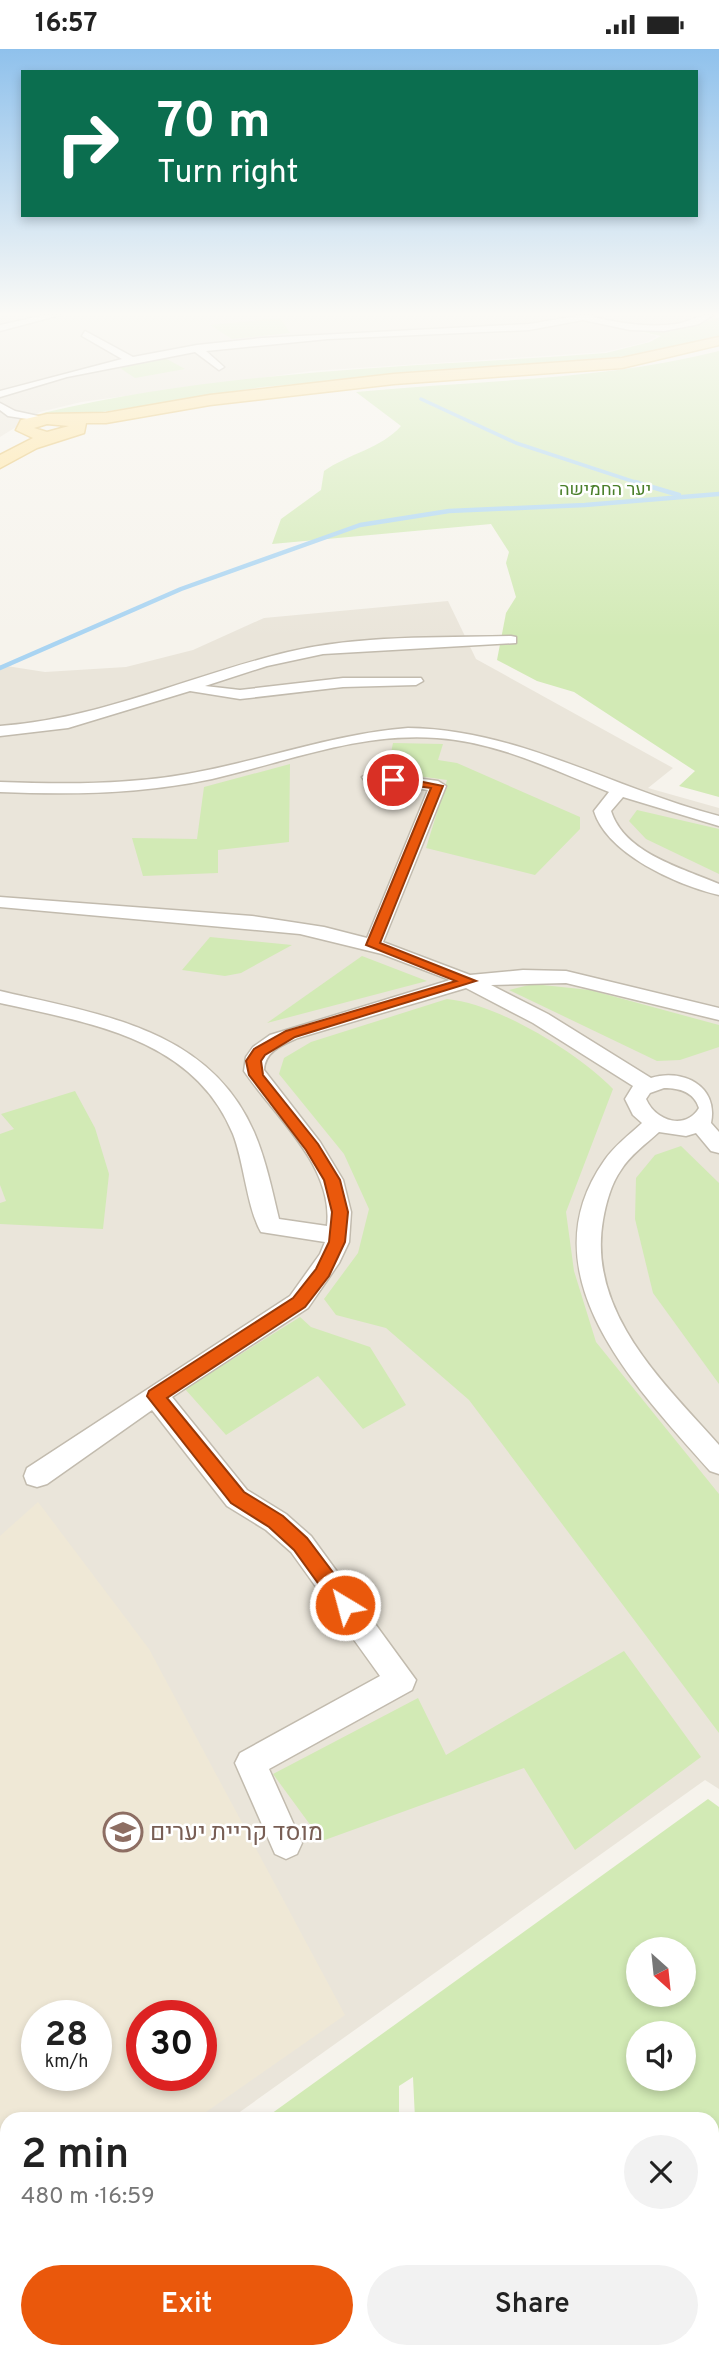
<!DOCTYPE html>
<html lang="en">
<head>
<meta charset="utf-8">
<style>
	body { margin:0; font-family:Overpass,Heebo,sans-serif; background:#f2f2f2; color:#222; height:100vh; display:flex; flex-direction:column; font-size:26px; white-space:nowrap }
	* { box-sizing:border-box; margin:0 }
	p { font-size:23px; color:#767676 }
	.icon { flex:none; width:38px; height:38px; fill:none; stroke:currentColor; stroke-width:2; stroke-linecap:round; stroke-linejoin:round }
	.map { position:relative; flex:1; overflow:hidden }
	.details { position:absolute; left:0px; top:2063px; width:719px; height:247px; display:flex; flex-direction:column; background:#fff; border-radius:21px 21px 0 0; box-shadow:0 4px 10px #0003 }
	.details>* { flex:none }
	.top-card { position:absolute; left:21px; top:21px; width:677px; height:147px; border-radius:0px; box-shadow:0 4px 10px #0003; background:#0b6e4f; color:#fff; overflow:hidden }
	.needle { width:46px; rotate:153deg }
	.fabs { position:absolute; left:626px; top:1888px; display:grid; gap:14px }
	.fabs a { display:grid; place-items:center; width:70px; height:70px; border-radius:50%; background:#fff; box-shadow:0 4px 10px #0003; font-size:35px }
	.speed { position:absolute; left:21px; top:1951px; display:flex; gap:14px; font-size:35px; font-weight:700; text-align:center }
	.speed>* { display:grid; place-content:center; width:91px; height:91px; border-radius:50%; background:#fff; box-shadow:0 4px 10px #0003; line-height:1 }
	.speed small { font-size:18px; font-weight:400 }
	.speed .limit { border:10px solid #d22; background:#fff; color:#111 }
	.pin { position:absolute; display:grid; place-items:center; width:60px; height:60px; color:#fff; margin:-30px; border:4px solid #fff; border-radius:50%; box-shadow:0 2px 7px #0007 }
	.me { position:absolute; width:77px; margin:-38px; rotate:323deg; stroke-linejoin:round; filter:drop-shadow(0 0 5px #0008) }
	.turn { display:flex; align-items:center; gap:24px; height:147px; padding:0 21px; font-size:32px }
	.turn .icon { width:91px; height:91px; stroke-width:2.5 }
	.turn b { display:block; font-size:49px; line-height:60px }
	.round { display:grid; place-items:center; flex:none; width:74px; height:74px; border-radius:37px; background:#f2f2f2 }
	.head { display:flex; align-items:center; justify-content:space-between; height:119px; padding:0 21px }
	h1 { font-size:42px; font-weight:600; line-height:52px }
	.cta { display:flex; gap:14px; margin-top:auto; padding:14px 21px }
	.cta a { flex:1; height:80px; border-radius:42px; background:#ea580c; color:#fff; font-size:28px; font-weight:600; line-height:80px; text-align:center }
	.cta a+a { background:#f2f2f2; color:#222 }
	.status { display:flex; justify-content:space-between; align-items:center; height:49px; padding:0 35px; background:#fff; direction:ltr }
	.status svg { height:19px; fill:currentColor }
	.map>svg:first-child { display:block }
	.residential { fill:#eae5da; fill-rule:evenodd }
	.education { fill:#efe8d6; fill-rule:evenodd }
	.green { fill:#d2eab5; fill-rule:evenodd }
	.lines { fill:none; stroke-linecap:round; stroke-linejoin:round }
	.stream-far1 { stroke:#a9d4f2; stroke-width:3.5 }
	.stream { stroke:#a9d4f2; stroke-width:4.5 }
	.minor-casing { stroke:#c2bbae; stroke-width:3 }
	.primary-casing { stroke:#e6c16a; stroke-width:3 }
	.minor { fill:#fff; fill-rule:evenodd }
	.primary { fill:#ffe39c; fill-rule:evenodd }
	.route { fill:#ea580c; stroke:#983908; stroke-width:2 }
	.labels { text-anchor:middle; stroke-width:5; stroke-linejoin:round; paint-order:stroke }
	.far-park-label { font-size:18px; fill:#4a7f2a; stroke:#fff }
	.near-education-label { font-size:24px; fill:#785e54; stroke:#fff; text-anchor:start }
</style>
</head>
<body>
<div class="status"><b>16:57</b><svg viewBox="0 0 49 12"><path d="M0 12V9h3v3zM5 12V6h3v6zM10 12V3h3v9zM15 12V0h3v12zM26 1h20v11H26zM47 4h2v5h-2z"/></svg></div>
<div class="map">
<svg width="719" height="2309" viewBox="0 0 719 2309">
	<rect width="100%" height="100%" fill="#f6f3ec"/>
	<!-- residential -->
	<g class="residential">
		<polygon points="0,266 719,266 686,277 628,280 657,287 647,293 605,303 311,322 81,353 40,363 0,388"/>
		<path d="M 448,552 L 476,610 L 673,719 L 648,739 L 719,759 L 719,1740 L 705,1731 L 230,2070 L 7,2070 L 7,2242 L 0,2254 L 0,616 L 45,623 L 126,618 L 193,601 L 264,569 ZM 37,1967 L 96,1967 L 96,2026 L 37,2026 ZM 142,1967 L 201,1967 L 201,2026 L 142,2026 Z"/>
	</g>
	<!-- education -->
	<path class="education" d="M 38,1453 L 149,1600 L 345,1966 L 196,2070 L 7,2070 L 7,2228 L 0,2235 L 0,1487 ZM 37,1967 L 96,1967 L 96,2026 L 37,2026 ZM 142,1967 L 201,1967 L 201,2026 L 142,2026 Z"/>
	<!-- green -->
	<g class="green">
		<path d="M 719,268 L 719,288 L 641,306 L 262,338 L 77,367 L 43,364 C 227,320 419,318 606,304 L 650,293 L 661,287 L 634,281 L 688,278 Z"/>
		<polygon points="280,269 290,284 232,290 210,276"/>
		<path d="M 719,302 L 719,748 L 679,737 L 695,722 L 574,643 L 537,632 L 497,611 L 506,564 L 516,548 L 506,514 L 509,503 L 491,475 L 272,495 L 281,470 L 321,441 L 324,422 C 348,405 382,399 401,377 L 356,343 C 478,331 600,332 719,302 Z"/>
		<polygon points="165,309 185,320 135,329 117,317"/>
		<polygon points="393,694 443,695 438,711 457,714 580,768 580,780 535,826 426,799 447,731 387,723"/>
		<polygon points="290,715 289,793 218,801 218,824 143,827 132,789 197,790 204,738"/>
		<polygon points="637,761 719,780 719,825 646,790 629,772"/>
		<polygon points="210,888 292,896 241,924 225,927 182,921"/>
		<polygon points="362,907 427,932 267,974"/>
		<polygon points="533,935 590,941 719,976 719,998 680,1011 657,1012 509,941"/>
		<path d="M 447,950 C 498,955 577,1003 613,1040 L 566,1163 L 574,1222 L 596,1293 L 719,1445 L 719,1684 L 469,1351 L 386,1279 L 336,1266 L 324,1250 L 358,1204 L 369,1160 L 344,1105 L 279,1025 L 284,1009 L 311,993 Z"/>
		<polygon points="75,1042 95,1079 109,1125 103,1180 0,1175 0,1154 6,1152 0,1136 0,1085 14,1080 1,1065"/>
		<polygon points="681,1097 719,1134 719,1335 653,1244 635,1170 636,1129 655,1106"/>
		<polygon points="300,1268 311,1278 370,1298 406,1356 363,1380 318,1327 226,1386 185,1340"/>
		<polygon points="624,1602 701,1708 575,1801 524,1719 322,1792 273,1725 418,1649 446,1706"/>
		<path d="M 708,1750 L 719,1758 L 719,2309 L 615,2309 L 607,2303 L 712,2303 L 712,2070 L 415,2070 L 413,2028 L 399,2037 L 399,2070 L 264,2070 ZM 639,1900 L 684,1900 L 684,1946 L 639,1946 ZM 639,1984 L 684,1984 L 684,2030 L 639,2030 Z"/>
		<polygon points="7,2283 7,2303 529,2303 538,2309 0,2309 0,2296"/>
	</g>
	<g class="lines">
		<!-- stream-far1 -->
		<polyline class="stream-far1" points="421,350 516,394 641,435"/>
		<!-- stream -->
		<g class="stream">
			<polyline points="635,433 679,446"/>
			<polyline points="0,619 181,540 360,476 449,462 585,456 719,445"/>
		</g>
		<defs>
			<g id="minor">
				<polygon points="45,266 60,266 0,282 0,276"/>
				<path d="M 583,266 L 595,266 L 593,268 C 620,274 648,279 676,275 C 689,273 699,265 713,266 L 699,275 L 664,282 L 630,281 L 583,271 L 529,281 L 328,290 L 206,302 L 224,318 L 219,321 L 195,303 L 67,328 L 0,348 L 0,342 L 122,310 L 82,287 L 85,282 L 133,308 L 197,296 L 262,289 L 529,275 Z"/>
				<polygon points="0,354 15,362 52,370 47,373 8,367 0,361"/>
				<path d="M 511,587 L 516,588 L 516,594 L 323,605 L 267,617 L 205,637 L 240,641 L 343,629 L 421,629 L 423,632 L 416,636 L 343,638 L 240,650 L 190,642 L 68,679 L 0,687 L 0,677 C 101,670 191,626 288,603 C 360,586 437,589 511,587 Z"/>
				<path d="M 408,679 C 518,680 614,740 719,767 L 719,777 L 623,748 L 611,762 C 624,804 682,819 719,835 L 719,846 C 677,836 607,805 594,762 L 609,743 C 553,721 498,693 437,689 C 360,683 286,713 212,730 C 142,745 71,746 0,743 L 0,733 C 62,735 126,736 187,725 C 262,712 332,685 408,679 Z"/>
				<path d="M 370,723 L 438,732 L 446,737 L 383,893 L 470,926 L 523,921 L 566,922 L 719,959 L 719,971 L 566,934 L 491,936 L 548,965 L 651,1029 C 681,1019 719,1036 711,1074 L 719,1083 L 719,1104 L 711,1102 L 696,1084 L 686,1087 L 659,1083 C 646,1095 630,1106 621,1121 C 611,1135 606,1154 603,1171 C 587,1263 663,1333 719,1396 L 719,1425 L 710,1422 C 638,1340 524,1226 604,1112 C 614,1097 629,1086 642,1074 L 633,1066 L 625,1050 L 633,1037 L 533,974 L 466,939 L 298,989 C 282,996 265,1002 264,1021 L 320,1093 L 343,1131 L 351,1163 L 349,1193 L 339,1214 L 308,1259 L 172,1348 L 247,1441 L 286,1465 L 311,1487 L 416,1631 L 412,1641 L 269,1720 L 302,1794 L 297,1805 L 286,1810 L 275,1805 L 235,1714 L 240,1704 L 380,1627 L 291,1503 L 266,1481 L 227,1457 L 152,1361 L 47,1435 L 37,1438 L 27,1435 L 24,1427 L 27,1419 L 290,1247 L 320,1205 L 325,1193 L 261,1183 C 247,1159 244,1113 233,1085 C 194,989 89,974 0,954 L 0,942 C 98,965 209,979 254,1083 C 266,1111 272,1141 279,1170 L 327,1177 C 334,1117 275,1068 244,1022 L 246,1008 L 253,998 L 270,986 L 450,931 L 382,905 L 300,885 L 0,858 L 0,848 L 252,867 L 324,878 L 367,889 L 428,741 L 364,731 L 362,728 ZM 664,1039 C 680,1039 694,1043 699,1059 C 686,1081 656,1073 646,1050 L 650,1044 Z"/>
			</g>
			<path id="primary" d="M 719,288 L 719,296 L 622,319 L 394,335 L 210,356 L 106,374 L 86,374 L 84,384 L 37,399 L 0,419 L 0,406 L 33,389 L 16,381 L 21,371 L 47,365 L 106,364 L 210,346 L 394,325 L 622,309 ZM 47,375 L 69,377 L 47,383 L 34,379 Z"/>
		</defs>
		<!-- minor casing -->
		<use href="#minor" class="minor-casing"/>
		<!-- primary casing -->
		<use href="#primary" class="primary-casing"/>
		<!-- minor -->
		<use href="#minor" class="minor"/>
		<!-- primary -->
		<use href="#primary" class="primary"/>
	</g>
	<!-- sky -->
	<linearGradient id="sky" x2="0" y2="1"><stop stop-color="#8fc1ec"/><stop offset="0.45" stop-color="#fbfaf6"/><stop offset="1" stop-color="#fbfaf6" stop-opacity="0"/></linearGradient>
	<rect width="719" height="589" fill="url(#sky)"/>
	<!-- route -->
	<polygon class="route" points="393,727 443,737 380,894 476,932 295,988 265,1006 261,1012 263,1026 318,1095 340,1131 348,1163 345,1193 329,1227 305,1258 167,1349 244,1443 283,1467 307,1489 353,1550 356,1556 353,1562 345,1564 338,1562 294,1501 269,1478 231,1454 147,1347 149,1342 293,1249 316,1220 329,1193 332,1163 324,1131 306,1101 249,1026 246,1012 254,1000 286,982 456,932 366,896 431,739 388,733 388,728"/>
	<!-- icons -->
	<defs>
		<symbol id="school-ring" viewBox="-11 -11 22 22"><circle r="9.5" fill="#fff" stroke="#8d6e63" stroke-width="1.5"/><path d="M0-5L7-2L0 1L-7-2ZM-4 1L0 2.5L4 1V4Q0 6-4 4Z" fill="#8d6e63"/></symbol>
	</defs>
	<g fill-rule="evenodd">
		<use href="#school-ring" x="101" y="1761" width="44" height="44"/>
	</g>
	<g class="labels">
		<!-- far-park labels -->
		<g class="far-park-label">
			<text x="605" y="446">יער החמישה</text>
		</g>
		<!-- near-education labels -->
		<g class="near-education-label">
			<text x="150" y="1791">מוסד קריית יערים</text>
		</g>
	</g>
</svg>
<div class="fabs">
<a><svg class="needle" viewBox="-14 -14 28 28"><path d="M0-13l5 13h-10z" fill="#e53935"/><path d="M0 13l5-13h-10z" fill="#767676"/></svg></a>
<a><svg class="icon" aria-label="sound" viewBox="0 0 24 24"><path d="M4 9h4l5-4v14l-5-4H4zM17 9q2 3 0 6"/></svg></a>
</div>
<div class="speed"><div>28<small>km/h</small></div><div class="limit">30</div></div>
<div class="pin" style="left:393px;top:731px;background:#d93025"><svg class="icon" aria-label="arrive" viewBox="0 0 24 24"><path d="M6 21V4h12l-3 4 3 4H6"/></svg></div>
<svg class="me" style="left:345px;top:1556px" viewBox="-20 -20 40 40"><circle r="17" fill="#ea580c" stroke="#fff" stroke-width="3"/><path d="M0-11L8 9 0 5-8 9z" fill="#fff"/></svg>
<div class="top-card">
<div class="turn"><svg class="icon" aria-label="right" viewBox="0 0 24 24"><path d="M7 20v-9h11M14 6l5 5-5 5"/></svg><div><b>70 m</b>Turn right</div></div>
</div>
<section class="details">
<div class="head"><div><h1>2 min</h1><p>480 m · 16:59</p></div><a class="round"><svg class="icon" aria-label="close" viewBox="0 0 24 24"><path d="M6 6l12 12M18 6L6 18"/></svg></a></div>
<div class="cta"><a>Exit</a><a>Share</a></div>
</section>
</div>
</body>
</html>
